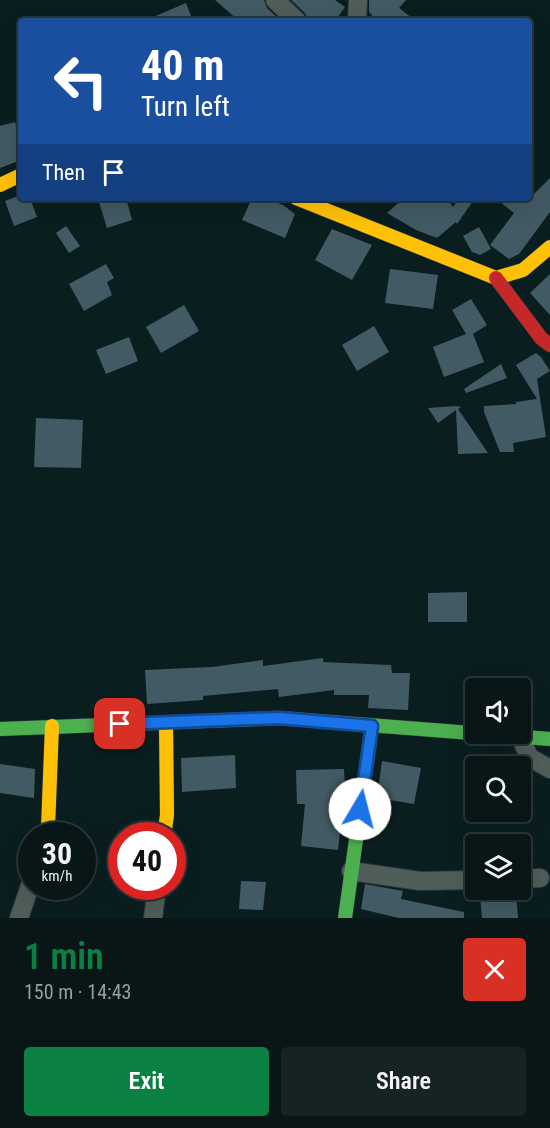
<!DOCTYPE html>
<html lang="en">
<head>
<meta charset="utf-8">
<style>
	body { margin:0; font-family:"Roboto Condensed",sans-serif; background:#162325; color:#f1f3f6; height:100vh; display:flex; flex-direction:column; font-size:22px; white-space:nowrap }
	* { box-sizing:border-box; margin:0 }
	p { font-size:20px; color:#989fa2 }
	.icon { flex:none; width:33px; height:33px; fill:none; stroke:currentColor; stroke-width:2; stroke-linecap:round; stroke-linejoin:round }
	.map { position:relative; height:918px; overflow:hidden }
	.sheet { display:flex; flex-direction:column; background:#081618; flex:1 }
	.sheet>* { flex:none }
	.banner { position:absolute; left:18px; top:18px; width:514px; height:183px; border-radius:6px; box-shadow:0 6px 24px #0002,0 0 0 2px #293537; background:#1a4fa0; color:#fff; overflow:hidden }
	.buttons { position:absolute; left:465px; top:678px; display:grid; gap:12px }
	.buttons a { display:grid; place-items:center; width:66px; height:66px; border-radius:6px; background:#081618; box-shadow:0 6px 24px #0002,0 0 0 2px #293537; font-size:30px }
	.speed { position:absolute; left:18px; top:822px; display:flex; gap:12px; font-size:30px; font-weight:700; text-align:center }
	.speed>* { display:grid; place-content:center; width:78px; height:78px; border-radius:50%; background:#081618; box-shadow:0 6px 24px #0002,0 0 0 2px #293537; line-height:1 }
	.speed small { font-size:15px; font-weight:400 }
	.speed .limit { border:9px solid #d22; background:#fff; color:#111 }
	.pin { position:absolute; display:grid; place-items:center; width:51px; height:51px; color:#fff; margin:-26px; border-radius:12px; box-shadow:0 3px 9px #0006 }
	.me { position:absolute; width:66px; margin:-33px; rotate:8deg; stroke-linejoin:round; filter:drop-shadow(0 0 4px #0008) }
	.turn { display:flex; align-items:center; gap:21px; height:126px; padding:0 24px; font-size:27px }
	.turn .icon { width:78px; height:78px; stroke-width:2.5 }
	.turn b { display:block; font-size:42px; line-height:51px }
	.then { display:flex; align-items:center; height:57px; padding:0 24px; background:#0003; gap:12px; font-size:22px }
	.round { display:grid; place-items:center; flex:none; width:63px; height:63px; border-radius:6px; background:#162325 }
	.overview { display:flex; align-items:center; justify-content:space-between; height:102px; padding:0 24px }
	h1 { font-size:36px; font-weight:600; line-height:45px; color:#0b8043 }
	.action { display:flex; gap:12px; margin-top:auto; padding:12px 24px }
	.action a { flex:1; height:69px; border-radius:6px; background:#0b8043; color:#fff; font-size:24px; font-weight:600; line-height:69px; text-align:center }
	.action a+a { background:#162325; color:#f1f3f6 }
	.map>svg:first-child { display:block }
	.building { fill:#425a64 }
	.lines { fill:none; stroke-linecap:round; stroke-linejoin:round }
	.street-casing { stroke:#2a3b3d; stroke-width:20 }
	.fast-casing { stroke:#2a3b3d; stroke-width:15 }
	.slow-casing { stroke:#2a3b3d; stroke-width:15 }
	.jam-casing { stroke:#2a3b3d; stroke-width:15 }
	.street { stroke:#505e5a; stroke-width:18 }
	.fast { stroke:#4caf50; stroke-width:14 }
	.slow { stroke:#ffc107; stroke-width:14 }
	.jam { stroke:#c62828; stroke-width:14 }
	.route-casing { stroke:#114b97; stroke-width:15 }
	.route { stroke:#1a73e8; stroke-width:10 }
</style>
</head>
<body>
<div class="map">
<svg width="550" height="918" viewBox="0 0 550 918">
	<rect width="100%" height="100%" fill="#0a1e20"/>
	<!-- building -->
	<g class="building">
		<polygon points="215,0 264,0 267,8 281,21 239,21"/>
		<polygon points="291,0 335,0 345,7 335,21 308,21 305,13"/>
		<polygon points="369,0 406,0 399,8 416,21 368,21 372,15 369,12"/>
		<polygon points="186,3 193,21 144,21"/>
		<polygon points="15,122 21,144 21,160 0,168 0,126"/>
		<polygon points="550,178 550,212 519,254 509,259 490,245 514,213 495,198 530,198"/>
		<polygon points="21,195 21,198 30,198 37,217 14,226 5,201"/>
		<polygon points="113,198 126,198 132,220 107,228 99,202"/>
		<polygon points="252,198 266,198 283,205 295,214 285,238 242,220"/>
		<polygon points="404,198 446,198 453,207 459,198 475,198 457,224 456,222 437,238 416,230 387,213"/>
		<polygon points="66,226 80,246 69,253 56,233"/>
		<polygon points="479,227 491,249 480,255 472,252 463,236"/>
		<polygon points="332,229 372,245 352,280 315,260"/>
		<polygon points="106,264 114,278 107,282 112,295 84,311 69,284"/>
		<polygon points="390,269 438,275 433,309 385,303"/>
		<polygon points="550,274 550,315 530,293"/>
		<polygon points="471,299 487,325 473,334 484,362 444,377 433,347 466,334 452,310"/>
		<polygon points="184,305 199,331 161,353 146,327"/>
		<polygon points="374,326 389,352 357,371 342,345"/>
		<polygon points="129,337 138,361 106,374 96,350"/>
		<polygon points="536,353 541,357 550,371 537,379 546,437 513,443 514,452 500,452 484,412 484,406 516,404 516,402 537,399 516,365"/>
		<polygon points="501,364 507,378 466,393 464,389"/>
		<polygon points="456,406 461,407 458,409 488,453 458,454 456,410 438,423 428,408"/>
		<polygon points="36,418 83,420 81,468 34,467"/>
		<polygon points="467,592 467,622 428,622 428,593"/>
		<polygon points="323,658 323,662 391,665 392,673 410,673 408,710 368,708 369,695 334,695 334,690 279,697 278,689 203,696 203,700 147,704 145,670 212,667 263,660 263,666"/>
		<polygon points="235,755 236,788 182,792 181,758"/>
		<polygon points="382,761 421,768 414,804 377,798"/>
		<polygon points="0,764 35,769 34,798 0,793"/>
		<polygon points="344,769 346,802 343,802 338,850 301,846 305,804 297,804 296,770"/>
		<polygon points="241,881 266,882 263,910 239,909"/>
		<polygon points="365,884 403,891 401,899 464,912 464,918 399,918 361,909"/>
		<polygon points="516,893 518,918 482,918 480,896"/>
	</g>
	<g class="lines">
		<defs>
			<g id="street">
				<polyline points="275,0 297,21"/>
				<polyline points="357,21 358,0"/>
				<polyline points="521,738 529,757 550,769"/>
				<polyline points="351,871 420,881 476,880"/>
				<polyline points="520,879 540,878"/>
				<polyline points="19,918 32,880"/>
				<polyline points="153,918 157,886"/>
			</g>
			<g id="fast">
				<polyline points="0,729 279,718 550,739"/>
				<polyline points="345,918 372,726"/>
			</g>
			<g id="slow">
				<polyline points="0,185 21,175"/>
				<polyline points="296,198 496,278 523,270 550,247"/>
				<polyline points="46,836 48,828 52,726"/>
				<polyline points="164,836 167,815 166,723"/>
			</g>
			<polyline id="jam" points="496,278 541,338 550,345"/>
		</defs>
		<!-- street casing -->
		<use href="#street" class="street-casing"/>
		<!-- fast casing -->
		<use href="#fast" class="fast-casing"/>
		<!-- slow casing -->
		<use href="#slow" class="slow-casing"/>
		<!-- jam casing -->
		<use href="#jam" class="jam-casing"/>
		<!-- street -->
		<use href="#street" class="street"/>
		<!-- fast -->
		<use href="#fast" class="fast"/>
		<!-- slow -->
		<use href="#slow" class="slow"/>
		<!-- jam -->
		<use href="#jam" class="jam"/>
	</g>
	<g class="lines">
		<defs>
			<polyline id="route" points="120,724 279,718 372,726 360,809"/>
		</defs>
		<!-- route casing -->
		<use href="#route" class="route-casing"/>
		<!-- route -->
		<use href="#route" class="route"/>
	</g>
</svg>
<div class="buttons">
<a><svg class="icon" aria-label="sound" viewBox="0 0 24 24"><path d="M4 9h4l5-4v14l-5-4H4zM17 9q2 3 0 6"/></svg></a>
<a><svg class="icon" aria-label="search" viewBox="0 0 24 24"><circle cx="10" cy="10" r="6"/><path d="M15 15l6 6"/></svg></a>
<a><svg class="icon" aria-label="layers" viewBox="0 0 24 24"><path d="M12 4l9 5-9 5-9-5zM3 14l9 5 9-5"/></svg></a>
</div>
<div class="speed"><div>30<small>km/h</small></div><div class="limit">40</div></div>
<div class="pin" style="left:120px;top:724px;background:#d93025"><svg class="icon" aria-label="arrive" viewBox="0 0 24 24"><path d="M6 21V4h12l-3 4 3 4H6"/></svg></div>
<svg class="me" style="left:360px;top:809px" viewBox="-20 -20 40 40"><circle r="19" fill="#fff"/><path d="M0-13L10 11 0 6-10 11z" fill="#1a73e8"/></svg>
<div class="banner">
<div class="turn"><svg class="icon" aria-label="left" viewBox="0 0 24 24"><path d="M17 20v-9H6M10 6l-5 5 5 5"/></svg><div><b>40 m</b>Turn left</div></div>
<div class="then">Then<svg class="icon" aria-label="arrive" viewBox="0 0 24 24"><path d="M6 21V4h12l-3 4 3 4H6"/></svg></div>
</div>
</div>
<section class="sheet">
<div class="overview"><div><h1>1 min</h1><p>150 m · 14:43</p></div><a class="round" style="background:#d93025;color:#fff"><svg class="icon" aria-label="close" viewBox="0 0 24 24"><path d="M6 6l12 12M18 6L6 18"/></svg></a></div>
<div class="action"><a>Exit</a><a>Share</a></div>
</section>
</body>
</html>
